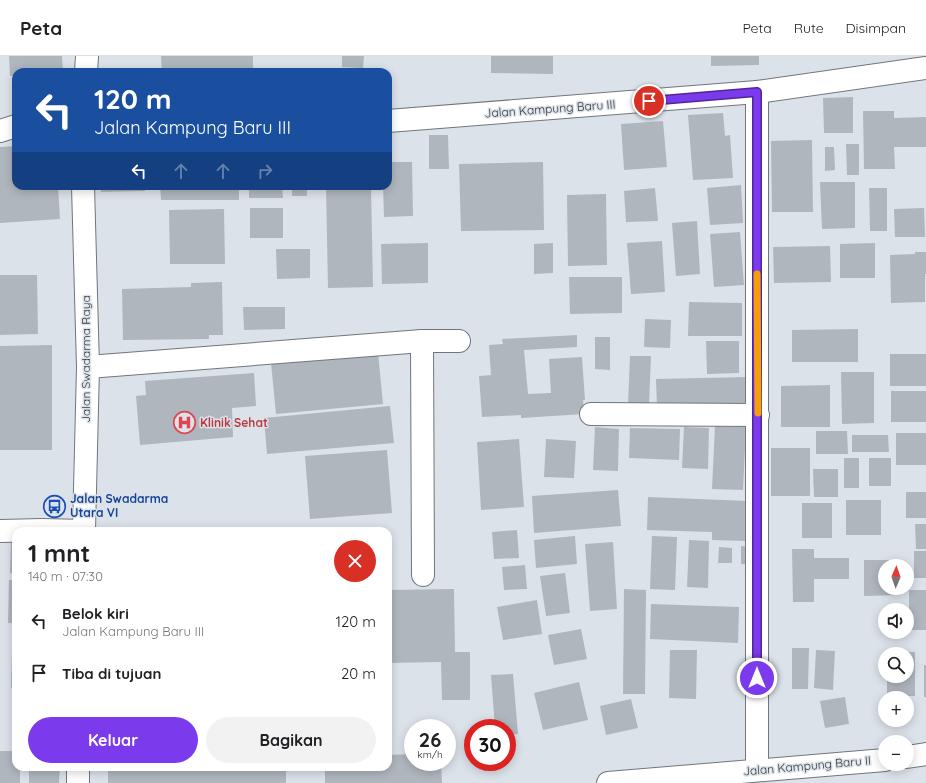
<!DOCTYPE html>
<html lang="id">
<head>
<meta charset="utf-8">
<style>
	body { margin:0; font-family:Quicksand,sans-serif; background:#f2f2f2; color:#202124; height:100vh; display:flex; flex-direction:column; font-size:15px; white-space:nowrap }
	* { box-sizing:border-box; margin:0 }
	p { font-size:13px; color:#757577 }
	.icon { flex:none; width:22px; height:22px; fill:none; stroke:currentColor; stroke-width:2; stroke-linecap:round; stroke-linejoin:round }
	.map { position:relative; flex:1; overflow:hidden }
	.drawer { position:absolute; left:12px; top:471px; width:380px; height:244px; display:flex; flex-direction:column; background:#fff; border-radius:12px; box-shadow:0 2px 10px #0003 }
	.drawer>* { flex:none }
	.top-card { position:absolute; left:12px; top:12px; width:380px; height:122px; border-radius:12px; box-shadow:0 2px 10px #0003; background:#1a4fa0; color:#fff; overflow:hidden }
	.needle { width:26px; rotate:2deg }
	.controls { position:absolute; left:878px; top:503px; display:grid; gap:8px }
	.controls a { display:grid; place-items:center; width:36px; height:36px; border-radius:50%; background:#fff; box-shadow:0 2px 10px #0003; font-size:20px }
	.speed { position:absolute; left:404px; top:663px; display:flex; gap:8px; font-size:20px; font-weight:700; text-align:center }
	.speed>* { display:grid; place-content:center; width:52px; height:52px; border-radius:50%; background:#fff; box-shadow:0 2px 10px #0003; line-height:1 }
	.speed small { font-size:10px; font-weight:400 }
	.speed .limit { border:6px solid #d22; background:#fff; color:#111 }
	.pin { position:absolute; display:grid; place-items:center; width:34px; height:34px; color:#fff; margin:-17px; border:2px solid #fff; border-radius:50%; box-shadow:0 1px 4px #0007 }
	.me { position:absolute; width:44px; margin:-22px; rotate:0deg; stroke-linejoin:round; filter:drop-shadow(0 0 3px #0008) }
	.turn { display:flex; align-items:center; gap:14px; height:84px; padding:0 16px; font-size:18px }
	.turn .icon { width:52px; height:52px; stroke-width:2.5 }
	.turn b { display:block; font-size:28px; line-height:34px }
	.lanes { display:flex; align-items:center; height:38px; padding:0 16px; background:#0003; justify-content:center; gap:20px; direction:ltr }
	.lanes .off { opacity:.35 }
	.round { display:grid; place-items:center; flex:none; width:42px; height:42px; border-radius:21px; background:#f2f2f2 }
	.headline { display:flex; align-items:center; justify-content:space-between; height:68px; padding:0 16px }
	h1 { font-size:24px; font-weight:700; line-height:30px }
	.button { display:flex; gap:8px; margin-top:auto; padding:8px 16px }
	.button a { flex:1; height:46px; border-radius:24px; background:#7c3aed; color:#fff; font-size:16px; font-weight:700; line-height:46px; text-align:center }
	.button a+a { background:#f2f2f2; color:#202124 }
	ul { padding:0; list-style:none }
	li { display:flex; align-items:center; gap:12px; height:52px; padding:0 16px }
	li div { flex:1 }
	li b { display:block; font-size:15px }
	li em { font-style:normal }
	header { display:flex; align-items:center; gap:24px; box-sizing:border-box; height:56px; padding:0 20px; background:#fff; border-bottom:1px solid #e0e0e0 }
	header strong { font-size:19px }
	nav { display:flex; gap:22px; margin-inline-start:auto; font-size:14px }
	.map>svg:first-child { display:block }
	.building { fill:#b0b6be }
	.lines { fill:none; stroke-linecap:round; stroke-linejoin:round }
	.minor-casing { stroke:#71767d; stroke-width:24 }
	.major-casing { stroke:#71767d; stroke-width:24 }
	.minor { stroke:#fff; stroke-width:22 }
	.major { stroke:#fff; stroke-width:22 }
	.route-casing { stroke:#51269a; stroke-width:10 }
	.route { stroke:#7c3aed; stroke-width:7 }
	.slow { stroke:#f59e0b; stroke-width:7 }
	.labels { text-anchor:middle; stroke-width:3; stroke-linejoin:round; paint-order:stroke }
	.street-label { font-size:12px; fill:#37393d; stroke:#dce2ea }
	.health-label { font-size:12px; font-weight:bold; fill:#be3a42; stroke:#dce2ea; text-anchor:start }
	.transit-label { font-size:12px; font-weight:bold; fill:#164399; stroke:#dce2ea; text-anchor:start }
</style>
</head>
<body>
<header>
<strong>Peta</strong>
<nav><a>Peta</a><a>Rute</a><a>Disimpan</a></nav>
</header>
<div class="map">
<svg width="926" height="727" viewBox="0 0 926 727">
	<rect width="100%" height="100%" fill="#dce2ea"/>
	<!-- building -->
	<g class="building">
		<polygon points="9,0 62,0 63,16 16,16 16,20 10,20"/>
		<polygon points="161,0 253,0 253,16 162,16"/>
		<polygon points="342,0 364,0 363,12 342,11"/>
		<polygon points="491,0 553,0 553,18 491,17"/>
		<polygon points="711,0 759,0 759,9 711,10"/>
		<polygon points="853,41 853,77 824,77 823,42"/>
		<polygon points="863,55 894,55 894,62 926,61 926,91 894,91 895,113 864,113"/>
		<polygon points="723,57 725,80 730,79 733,122 693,124 688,59"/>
		<polygon points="663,65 667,111 624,114 621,68"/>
		<polygon points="429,79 448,79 449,113 429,113"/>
		<polygon points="812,84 813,156 772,156 771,85"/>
		<polygon points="846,88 859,88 859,119 847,119"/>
		<polygon points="16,90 16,130 58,130 60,163 0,167 0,91"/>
		<polygon points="825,91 834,91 835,114 825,115"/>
		<polygon points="388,106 412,106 413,160 384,161 383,130 388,130"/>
		<polygon points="543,106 544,174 461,175 459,108"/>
		<polygon points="820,126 855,126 855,172 822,173"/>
		<polygon points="741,129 743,167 710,169 707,132"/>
		<polygon points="101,130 145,130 145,135 101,136"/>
		<polygon points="160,130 239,130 239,144 161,144"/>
		<polygon points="249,130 282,130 283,142 249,142"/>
		<rect x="292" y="130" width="15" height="10"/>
		<polygon points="326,130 371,130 373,231 328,232"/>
		<polygon points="655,132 658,165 626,166 624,135"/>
		<polygon points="869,132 887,132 887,175 870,175"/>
		<polygon points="606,138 607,209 568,210 567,139"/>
		<rect x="250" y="152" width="33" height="30"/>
		<polygon points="924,152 925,181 895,181 894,153"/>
		<polygon points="224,153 225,208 170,208 169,154"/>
		<polygon points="697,165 700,218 676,220 672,167"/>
		<polygon points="740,176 744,229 714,231 710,178"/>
		<polygon points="662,185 665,236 631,238 627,187"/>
		<polygon points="428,187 428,227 382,228 381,188"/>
		<polygon points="553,187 553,217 534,218 534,188"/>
		<polygon points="875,187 875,222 840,222 840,188"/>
		<polygon points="830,190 831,226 774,227 773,191"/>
		<polygon points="276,193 310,193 310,222 277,223"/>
		<polygon points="915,196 926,196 926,218 925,218 925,246 891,247 890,199 915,198"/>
		<polygon points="0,219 37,219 38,278 0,279"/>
		<polygon points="569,221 622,221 622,257 570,258"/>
		<polygon points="222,226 223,279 209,279 209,283 123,284 122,233 191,231 191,227"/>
		<polygon points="689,246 742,247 742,280 688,280"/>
		<polygon points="243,251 285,251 285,273 244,274"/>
		<polygon points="645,263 671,264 670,292 644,291"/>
		<polygon points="858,273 858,306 792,306 792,274"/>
		<polygon points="577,279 577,291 524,294 528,338 551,337 549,303 582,301 585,344 583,344 584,358 521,362 521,359 482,361 479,320 491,319 489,289 503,288 502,283"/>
		<polygon points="595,281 610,281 610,314 595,313"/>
		<polygon points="706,285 739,285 739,317 707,318"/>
		<polygon points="52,289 52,394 0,394 0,290"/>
		<polygon points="378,297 383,348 276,358 271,307"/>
		<rect x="890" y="298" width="36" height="32"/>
		<polygon points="630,300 651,300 649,350 628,349"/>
		<polygon points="841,316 874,316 874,367 842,368"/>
		<polygon points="254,317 256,350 232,352 233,381 140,389 136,340 146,339 145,325"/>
		<polygon points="747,321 747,351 657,353 656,323"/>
		<polygon points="830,329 830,371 781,371 781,330"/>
		<rect x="891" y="335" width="35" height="31"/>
		<polygon points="390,350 394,387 267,398 264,362"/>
		<polygon points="715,370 746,371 743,434 712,433"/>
		<polygon points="595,371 619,373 618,415 593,414"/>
		<polygon points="684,371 709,372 708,413 682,412"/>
		<polygon points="630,372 680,373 679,404 629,402"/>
		<polygon points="816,375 847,375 848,398 816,398"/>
		<rect x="896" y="377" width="30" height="32"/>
		<polygon points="852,379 888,379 889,396 852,396"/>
		<polygon points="519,383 524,451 481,454 477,386"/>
		<polygon points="546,383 576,385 574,422 544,421"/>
		<rect x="771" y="392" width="39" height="48"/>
		<polygon points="387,394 392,457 310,463 305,400"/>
		<rect x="844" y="402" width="15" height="30"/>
		<rect x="869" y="402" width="22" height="28"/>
		<polygon points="813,413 838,413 838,441 814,441"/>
		<polygon points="618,434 621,470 534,477 532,440"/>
		<rect x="906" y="436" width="20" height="26"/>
		<polygon points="648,441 748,445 747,485 712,484 712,476 647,474"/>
		<rect x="846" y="444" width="35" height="35"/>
		<rect x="802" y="447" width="30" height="35"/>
		<polygon points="915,468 926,468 926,493 916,493"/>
		<polygon points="517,474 519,502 494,503 492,476"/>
		<polygon points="575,480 577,508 536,512 534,484"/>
		<polygon points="652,480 677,481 675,534 650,533"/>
		<polygon points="11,484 16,485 16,518 10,517"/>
		<polygon points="689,484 709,485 708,532 687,531"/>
		<polygon points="613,486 617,553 590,555 585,488"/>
		<polygon points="741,490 753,491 752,509 741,508"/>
		<polygon points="719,491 732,492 732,507 718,507"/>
		<polygon points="792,493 814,493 814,502 849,502 849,523 814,523 814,546 793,546"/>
		<rect x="914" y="495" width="12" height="27"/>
		<polygon points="864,504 900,504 900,510 885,510 885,532 901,532 901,539 864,540"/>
		<polygon points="525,509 527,533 504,534 502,511"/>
		<polygon points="565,517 570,557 546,560 540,520"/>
		<polygon points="9,524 16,524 16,567 8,567"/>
		<polygon points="454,533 455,596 470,596 470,644 442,644 441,606 388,607 388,534"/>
		<polygon points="624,533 646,534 645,638 623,638"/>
		<rect x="909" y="534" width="17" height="40"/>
		<polygon points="537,544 542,578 503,584 497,551"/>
		<polygon points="651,548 739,551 738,587 650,583"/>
		<polygon points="581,573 587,603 554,609 548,579"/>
		<polygon points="12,592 16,592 16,632 11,632"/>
		<polygon points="792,592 809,592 808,633 792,633"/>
		<polygon points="670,594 697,594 696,643 669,642"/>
		<polygon points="816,594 835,595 833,634 814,632"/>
		<polygon points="887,595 915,596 915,640 887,640 887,620 907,620 907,598 887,598"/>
		<rect x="924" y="609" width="2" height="32"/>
		<polygon points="513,618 518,678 507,679 507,672 495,672 491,619"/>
		<polygon points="579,626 588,664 543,674 534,637"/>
		<polygon points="845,641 849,668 825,672 820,645"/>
		<polygon points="631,643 638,672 606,679 600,650"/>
		<polygon points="0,695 16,695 16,711 20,711 20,727 0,727"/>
		<polygon points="413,698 413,706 441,706 442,727 325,727 325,715 341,714 340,711 388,711 388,699"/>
		<polygon points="29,711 60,711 59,727 29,727"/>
		<rect x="108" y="711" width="178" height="16"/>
	</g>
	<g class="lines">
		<defs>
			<g id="minor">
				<polyline points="757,36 757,714"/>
				<polyline points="388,65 757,36 926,12"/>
				<polyline points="0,75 16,70"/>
				<polyline points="422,285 423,519"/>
				<polyline points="88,311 422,285 459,285"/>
				<polyline points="591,358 758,359"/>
				<polyline points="0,475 42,474 84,475"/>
				<polyline points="907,701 926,698"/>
				<polyline points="608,727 885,704"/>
			</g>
			<g id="major">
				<polyline points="86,16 87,0"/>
				<polyline points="83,130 88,311 84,475"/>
				<polyline points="78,727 78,711"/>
			</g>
		</defs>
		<!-- minor casing -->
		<use href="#minor" class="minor-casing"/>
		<!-- major casing -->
		<use href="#major" class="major-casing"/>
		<!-- minor -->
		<use href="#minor" class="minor"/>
		<!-- major -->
		<use href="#major" class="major"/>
	</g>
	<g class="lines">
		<defs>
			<polyline id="route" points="649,45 757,36 757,622"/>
		</defs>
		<!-- route casing -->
		<use href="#route" class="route-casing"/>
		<!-- route -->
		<use href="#route" class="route"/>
		<!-- slow -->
		<polyline class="slow" points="757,218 758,357"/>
	</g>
	<!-- icons -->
	<defs>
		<symbol id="hospital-ring" viewBox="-11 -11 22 22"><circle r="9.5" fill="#dce2ea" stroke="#e0444e" stroke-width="1.5"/><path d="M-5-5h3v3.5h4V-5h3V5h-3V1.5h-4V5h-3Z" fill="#e0444e"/></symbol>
		<symbol id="bus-ring" viewBox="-11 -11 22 22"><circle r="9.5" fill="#dce2ea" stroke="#1a4fb4" stroke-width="1.5"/><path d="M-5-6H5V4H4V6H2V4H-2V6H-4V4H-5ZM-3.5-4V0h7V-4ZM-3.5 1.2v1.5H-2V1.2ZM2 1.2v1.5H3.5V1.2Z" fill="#1a4fb4"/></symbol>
	</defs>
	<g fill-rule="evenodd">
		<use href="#hospital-ring" x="172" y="354" width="25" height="25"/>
		<use href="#bus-ring" x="42" y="438" width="25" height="25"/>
	</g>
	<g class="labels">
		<!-- street labels -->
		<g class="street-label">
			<text transform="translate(550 53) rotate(-4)" y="4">Jalan Kampung Baru III</text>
			<text transform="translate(86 303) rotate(-90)" y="4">Jalan Swadarma Raya</text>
			<text transform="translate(807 710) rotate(-5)" y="4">Jalan Kampung Baru II</text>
		</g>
		<!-- health labels -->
		<g class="health-label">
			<text x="200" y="371">Klinik Sehat</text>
		</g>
		<!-- transit labels -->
		<g class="transit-label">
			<text x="70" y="447">Jalan Swadarma<tspan x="70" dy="14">Utara VI</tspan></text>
		</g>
	</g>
</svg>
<div class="controls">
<a><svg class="needle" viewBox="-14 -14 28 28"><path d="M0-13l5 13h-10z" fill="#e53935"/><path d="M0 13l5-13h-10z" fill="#757577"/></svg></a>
<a><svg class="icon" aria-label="sound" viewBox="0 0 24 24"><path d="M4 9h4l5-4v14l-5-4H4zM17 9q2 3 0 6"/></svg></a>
<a><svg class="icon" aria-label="search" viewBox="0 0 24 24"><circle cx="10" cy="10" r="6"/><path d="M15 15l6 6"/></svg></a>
<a>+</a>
<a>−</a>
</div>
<div class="speed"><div>26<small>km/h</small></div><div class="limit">30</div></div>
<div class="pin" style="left:649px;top:45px;background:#d93025"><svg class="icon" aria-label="arrive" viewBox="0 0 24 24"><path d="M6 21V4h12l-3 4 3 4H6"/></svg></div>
<svg class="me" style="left:757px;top:622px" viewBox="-20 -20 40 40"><circle r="17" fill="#7c3aed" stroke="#fff" stroke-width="3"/><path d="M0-11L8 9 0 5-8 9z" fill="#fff"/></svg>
<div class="top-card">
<div class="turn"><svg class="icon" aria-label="left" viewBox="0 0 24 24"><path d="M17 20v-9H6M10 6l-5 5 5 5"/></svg><div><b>120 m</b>Jalan Kampung Baru III</div></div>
<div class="lanes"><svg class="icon" aria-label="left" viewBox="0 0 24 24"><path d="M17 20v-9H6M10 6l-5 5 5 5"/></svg><svg class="icon off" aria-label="ahead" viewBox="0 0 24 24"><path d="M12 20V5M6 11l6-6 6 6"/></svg><svg class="icon off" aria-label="ahead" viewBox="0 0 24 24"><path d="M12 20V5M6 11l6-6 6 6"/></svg><svg class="icon off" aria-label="right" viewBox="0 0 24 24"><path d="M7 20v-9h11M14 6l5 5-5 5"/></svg></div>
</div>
<section class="drawer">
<div class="headline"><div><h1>1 mnt</h1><p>140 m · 07:30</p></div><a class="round" style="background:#d93025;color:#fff"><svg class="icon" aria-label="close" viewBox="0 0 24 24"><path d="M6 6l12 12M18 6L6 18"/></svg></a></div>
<ul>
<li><svg class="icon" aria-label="left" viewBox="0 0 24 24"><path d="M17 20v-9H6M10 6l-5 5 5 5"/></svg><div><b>Belok kiri</b><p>Jalan Kampung Baru III</p></div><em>120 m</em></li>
<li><svg class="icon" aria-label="arrive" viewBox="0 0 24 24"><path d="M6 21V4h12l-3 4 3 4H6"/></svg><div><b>Tiba di tujuan</b></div><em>20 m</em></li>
</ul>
<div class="button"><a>Keluar</a><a>Bagikan</a></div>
</section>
</div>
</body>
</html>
